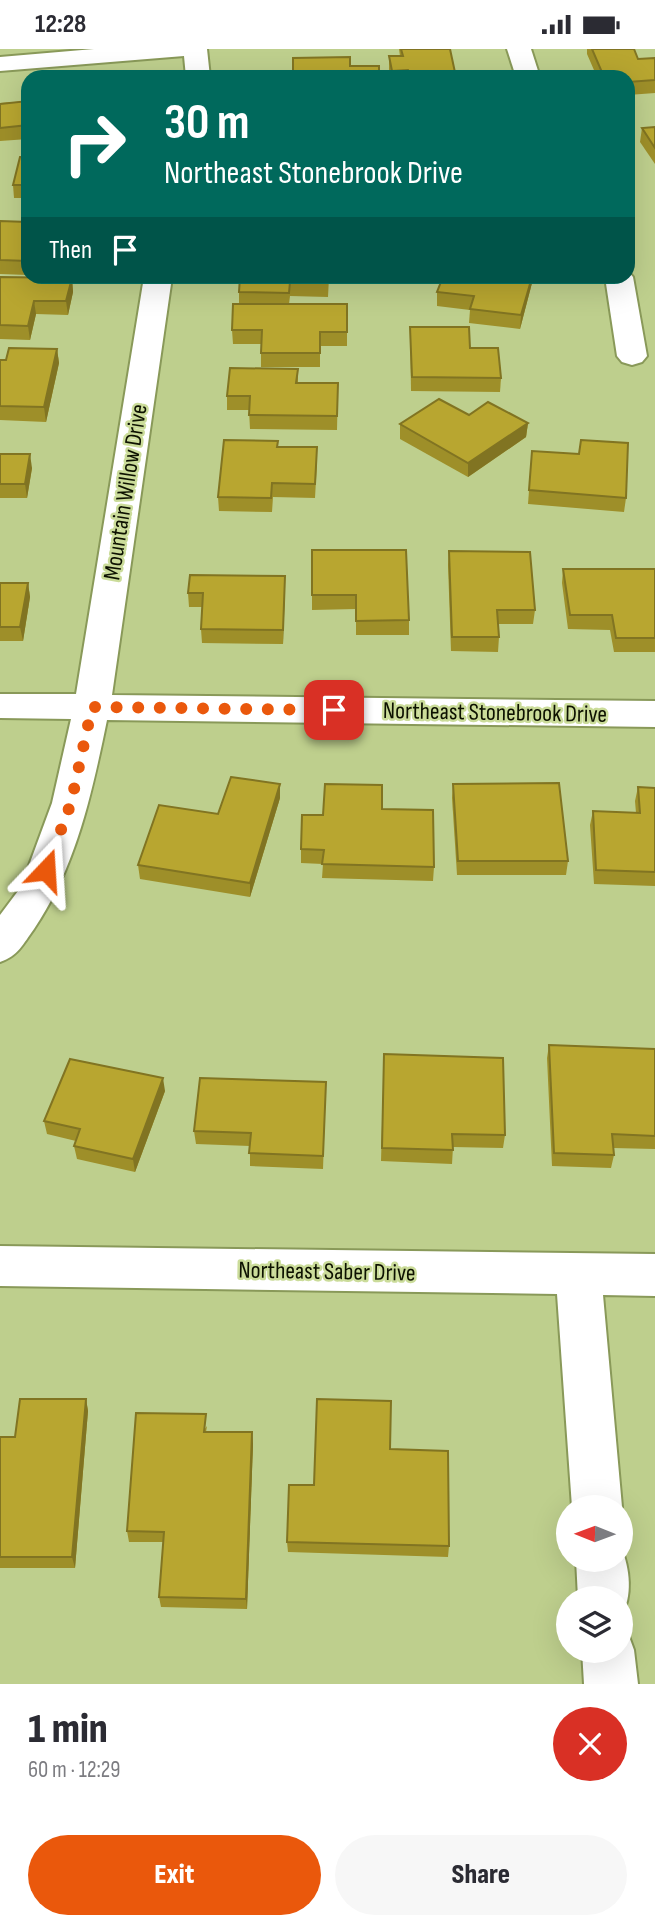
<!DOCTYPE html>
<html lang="en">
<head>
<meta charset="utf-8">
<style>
	body { margin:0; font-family:"Sofia Sans Condensed",sans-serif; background:#f7f7f7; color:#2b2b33; height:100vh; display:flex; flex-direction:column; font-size:26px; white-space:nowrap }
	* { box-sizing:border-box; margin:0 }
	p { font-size:23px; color:#7c7c81 }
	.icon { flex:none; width:38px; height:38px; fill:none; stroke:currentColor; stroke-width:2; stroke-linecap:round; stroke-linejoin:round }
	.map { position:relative; height:1635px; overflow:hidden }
	.drawer { display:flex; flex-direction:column; background:#fff; flex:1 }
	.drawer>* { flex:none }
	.guide { position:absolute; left:21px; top:21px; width:614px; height:214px; border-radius:21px; box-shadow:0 7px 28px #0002; background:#00695c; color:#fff; overflow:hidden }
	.needle { width:46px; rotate:271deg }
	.buttons { position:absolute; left:556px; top:1446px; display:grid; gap:14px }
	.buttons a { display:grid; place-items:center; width:77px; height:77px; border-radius:50%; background:#fff; box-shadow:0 7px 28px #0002; font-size:35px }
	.pin { position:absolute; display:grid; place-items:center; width:60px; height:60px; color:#fff; margin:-30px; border-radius:14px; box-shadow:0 4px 10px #0006 }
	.me { position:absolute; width:77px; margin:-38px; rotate:20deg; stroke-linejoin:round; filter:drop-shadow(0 0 5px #0008) }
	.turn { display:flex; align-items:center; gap:24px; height:147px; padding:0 28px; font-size:32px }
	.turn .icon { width:91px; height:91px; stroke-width:2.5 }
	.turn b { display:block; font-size:49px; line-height:60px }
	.then { display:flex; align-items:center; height:66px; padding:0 28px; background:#0003; gap:14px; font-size:26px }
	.round { display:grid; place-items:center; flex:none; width:74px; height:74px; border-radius:37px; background:#f7f7f7 }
	.headline { display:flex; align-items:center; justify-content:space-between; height:119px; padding:0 28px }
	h1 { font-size:42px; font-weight:800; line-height:52px }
	.cta { display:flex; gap:14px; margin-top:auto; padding:14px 28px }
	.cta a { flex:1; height:80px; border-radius:42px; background:#ea580c; color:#fff; font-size:28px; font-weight:800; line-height:80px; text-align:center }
	.cta a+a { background:#f7f7f7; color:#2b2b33 }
	.status { display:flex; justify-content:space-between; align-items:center; height:49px; padding:0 35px; background:#fff; direction:ltr }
	.status svg { height:19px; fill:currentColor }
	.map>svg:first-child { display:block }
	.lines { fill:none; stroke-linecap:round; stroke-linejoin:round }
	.minor-casing { stroke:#899959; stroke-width:4 }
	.minor { fill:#fff; fill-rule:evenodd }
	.wall { fill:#9e8f29 }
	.shaded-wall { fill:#817422 }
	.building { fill:#b8a630; stroke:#817422; stroke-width:2 }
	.route { stroke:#ea580c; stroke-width:12; stroke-dasharray:0 21.6 }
	.labels { text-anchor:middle; stroke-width:5; stroke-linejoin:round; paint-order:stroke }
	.street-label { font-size:24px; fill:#0d1100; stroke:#cbdc9a }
</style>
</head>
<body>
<div class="status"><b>12:28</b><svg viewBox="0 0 49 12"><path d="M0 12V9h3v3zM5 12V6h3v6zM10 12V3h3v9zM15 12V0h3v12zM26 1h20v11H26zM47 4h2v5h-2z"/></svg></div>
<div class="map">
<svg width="655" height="1635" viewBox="0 0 655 1635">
	<rect width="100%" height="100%" fill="#becf8d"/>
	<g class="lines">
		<defs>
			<g id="minor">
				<polygon points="94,0 207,0 210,28 186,28 184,7 0,22 0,8"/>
				<polygon points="507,0 531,0 540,28 516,28"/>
				<polygon points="628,222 633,228 647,307 642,313 632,316 622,313 617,307 605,228 628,228"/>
				<path d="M 144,228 L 172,228 L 112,646 L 655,652 L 655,678 L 107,671 C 92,744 76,818 34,880 C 23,895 18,907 0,913 L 0,866 L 21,838 L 52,754 L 71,670 L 0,669 L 0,645 L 76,645 Z"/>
				<polygon points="0,1197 655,1205 655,1247 603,1246 622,1458 572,1458 557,1245 0,1237"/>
				<path d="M 621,1498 C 630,1520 633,1547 621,1568 L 621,1549 L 578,1549 L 576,1510 L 621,1510 Z"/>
				<polygon points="621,1580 627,1582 634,1601 638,1635 584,1635 582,1601 621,1601"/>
			</g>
		</defs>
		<!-- minor casing -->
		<use href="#minor" class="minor-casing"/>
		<!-- minor -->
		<use href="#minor" class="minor"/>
	</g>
	<!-- wall -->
	<g class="wall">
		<polygon points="399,0 450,0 456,28 390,28 389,20 389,7 400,7"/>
		<polygon points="587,0 634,0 638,10 655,9 655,44 628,46 628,28 597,28 587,5"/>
		<polygon points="28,52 28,90 0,92 0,54"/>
		<polygon points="655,78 655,115 640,93 642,79"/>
		<polygon points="28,108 28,149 14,149 13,136"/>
		<polygon points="0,172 28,173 28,226 0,225"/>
		<polygon points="0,228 72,229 73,243 68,266 36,265 30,291 0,290"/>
		<polygon points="240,228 329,228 328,248 290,247 289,255 347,255 347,297 320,297 320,318 261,318 261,295 233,295 232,281 239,255 239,243"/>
		<polygon points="532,234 520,280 469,274 470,261 437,257 437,243"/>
		<polygon points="410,278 470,299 501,329 500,343 411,342"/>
		<polygon points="57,300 59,314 46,373 0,371 0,311 6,311"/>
		<polygon points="298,320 298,334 338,334 337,381 250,380 249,361 227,361 227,347"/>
		<polygon points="469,366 528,374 526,388 468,428 400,390 400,375"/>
		<polygon points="279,398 317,413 315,449 273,448 272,463 219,462 218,448"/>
		<polygon points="532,402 579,405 626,449 624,463 528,455"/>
		<polygon points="0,405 32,419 27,449 0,449"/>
		<polygon points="312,501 409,571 409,586 356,586 356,560 312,561"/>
		<polygon points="449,502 535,561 533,575 498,575 499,588 498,603 451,602 448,516"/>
		<polygon points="563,520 655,520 655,603 614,603 610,581 568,580 562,534"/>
		<polygon points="285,527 283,595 202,594 201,580 202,558 189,558 188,544"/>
		<polygon points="0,534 28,534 30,548 23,592 0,592"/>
		<polygon points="453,735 568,812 566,826 457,826 452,749"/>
		<polygon points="638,738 655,739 655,837 594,835 590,776 593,762 636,764 635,752"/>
		<polygon points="280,749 250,848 140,830 138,816 218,765"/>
		<polygon points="382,760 434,818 433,832 322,829 323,815 301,814 301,800 323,766"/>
		<polygon points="549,996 655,1000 655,1100 613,1099 614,1106 611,1119 552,1117 547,1009"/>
		<polygon points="384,1005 505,1086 503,1099 453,1098 452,1115 381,1112"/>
		<polygon points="326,1033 323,1120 250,1117 250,1097 196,1095 194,1082"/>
		<polygon points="165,1042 135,1123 77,1110 74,1097 76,1092 47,1085 44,1072"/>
		<polygon points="86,1350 88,1362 75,1519 0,1519 0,1388 15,1388"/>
		<polygon points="207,1377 206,1383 252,1383 253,1395 247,1560 161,1558 159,1548 163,1493 129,1493 127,1482"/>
		<polygon points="390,1400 449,1497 448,1508 288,1503 287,1493 314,1436"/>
	</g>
	<!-- shaded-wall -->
	<g class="shaded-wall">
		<polygon points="532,228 533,228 532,234 520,280 521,266"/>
		<polygon points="72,229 73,243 68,266 66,252"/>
		<polygon points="34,252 36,265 30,291 28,277"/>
		<polygon points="57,300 59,314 46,373 44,358"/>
		<polygon points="528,374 526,388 468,428 468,414"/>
		<polygon points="30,405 32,419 27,449 25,435"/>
		<polygon points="285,527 285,541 283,595 283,581"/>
		<polygon points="28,534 30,548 23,592 20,578"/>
		<polygon points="280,735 280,749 250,848 250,834"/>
		<polygon points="163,1029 165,1042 135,1123 133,1110"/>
		<polygon points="86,1350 88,1362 75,1519 72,1508"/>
		<polygon points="252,1383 253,1395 247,1560 246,1550"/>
	</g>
	<!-- building -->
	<g class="building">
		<polygon points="401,0 450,0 456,28 410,28 408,21 392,22 389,7 403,7"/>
		<polygon points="592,0 634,0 638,10 655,9 655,31 628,33 628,28 604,28"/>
		<polygon points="350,8 350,17 379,17 379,28 293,28 293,9"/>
		<polygon points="28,52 28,76 0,79 0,55"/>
		<polygon points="655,78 655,99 642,79"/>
		<polygon points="20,108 28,108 28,136 13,136"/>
		<polygon points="0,172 28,173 28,212 0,211"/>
		<polygon points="0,228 72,229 66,252 34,252 28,277 0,276"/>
		<polygon points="240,228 328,228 328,234 290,233 289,244 239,243"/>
		<polygon points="443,228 532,228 521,266 470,260 474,247 437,243"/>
		<polygon points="233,255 347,255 347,283 320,283 320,304 261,304 262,281 232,281"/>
		<polygon points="410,278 469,278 470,299 498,299 501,329 412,328"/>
		<polygon points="9,299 57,300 44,358 0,357 0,311 6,311"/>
		<polygon points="230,319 298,320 296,334 338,334 337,367 249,366 250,347 227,347"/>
		<polygon points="439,350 469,366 488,353 528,374 468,414 400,375"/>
		<polygon points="224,391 278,392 277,398 317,398 315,435 272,434 271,449 218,448"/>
		<polygon points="581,391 628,394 626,449 529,441 532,402 579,405"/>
		<polygon points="0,405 30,405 25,435 0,435"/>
		<polygon points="312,501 406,501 409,571 356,572 356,546 312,546"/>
		<polygon points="449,502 530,503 535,561 497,561 499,588 452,588"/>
		<polygon points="563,520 655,520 655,589 616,589 612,566 570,566"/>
		<polygon points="190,526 285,527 283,581 201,580 203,544 188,544"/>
		<polygon points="0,534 28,534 20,578 0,578"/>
		<polygon points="231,728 280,735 250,834 138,816 159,756 218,765"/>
		<polygon points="559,734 568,812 458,812 453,735"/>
		<polygon points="325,735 382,736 382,760 433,761 434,818 322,815 324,801 301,800 302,766 323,766"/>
		<polygon points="638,738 655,739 655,823 596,821 593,762 640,764"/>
		<polygon points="549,996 655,1000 655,1087 612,1085 614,1106 554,1104"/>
		<polygon points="384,1005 503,1009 505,1086 452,1085 453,1101 382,1099"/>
		<polygon points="70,1010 163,1029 133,1110 74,1097 80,1080 44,1072"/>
		<polygon points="200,1029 326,1033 323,1107 249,1104 251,1084 194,1082"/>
		<polygon points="20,1350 86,1350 72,1508 0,1508 0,1388 15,1388"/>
		<polygon points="317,1350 391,1352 390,1400 448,1402 449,1497 287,1493 289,1436 314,1436"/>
		<polygon points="136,1364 206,1365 204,1383 252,1383 246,1550 159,1548 164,1483 127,1482"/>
	</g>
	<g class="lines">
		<!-- route -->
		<polyline class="route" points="46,821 71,754 92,658 334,661"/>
	</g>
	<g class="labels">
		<!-- street labels -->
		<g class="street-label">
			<text transform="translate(125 443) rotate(-81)" y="8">Mountain Willow Drive</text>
			<text transform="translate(495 663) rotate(1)" y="8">Northeast Stonebrook Drive</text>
			<text transform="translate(327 1222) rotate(1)" y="8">Northeast Saber Drive</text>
		</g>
	</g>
</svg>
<div class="buttons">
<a><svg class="needle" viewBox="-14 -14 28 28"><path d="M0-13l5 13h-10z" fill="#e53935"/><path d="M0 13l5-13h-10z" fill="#7c7c81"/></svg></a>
<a><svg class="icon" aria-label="layers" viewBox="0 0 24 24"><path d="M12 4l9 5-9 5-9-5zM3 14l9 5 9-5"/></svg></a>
</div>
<div class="pin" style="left:334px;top:661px;background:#d93025"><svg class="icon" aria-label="arrive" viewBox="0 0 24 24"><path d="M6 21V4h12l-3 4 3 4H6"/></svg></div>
<svg class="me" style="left:46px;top:821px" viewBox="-20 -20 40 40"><path d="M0-17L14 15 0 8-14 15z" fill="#ea580c" stroke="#fff" stroke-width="4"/></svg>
<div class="guide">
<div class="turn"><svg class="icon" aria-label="right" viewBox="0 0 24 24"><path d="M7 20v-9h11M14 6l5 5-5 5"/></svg><div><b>30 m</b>Northeast Stonebrook Drive</div></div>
<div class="then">Then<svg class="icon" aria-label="arrive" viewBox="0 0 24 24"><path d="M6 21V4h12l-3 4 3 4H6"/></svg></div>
</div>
</div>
<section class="drawer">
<div class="headline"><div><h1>1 min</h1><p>60 m · 12:29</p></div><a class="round" style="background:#d93025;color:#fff"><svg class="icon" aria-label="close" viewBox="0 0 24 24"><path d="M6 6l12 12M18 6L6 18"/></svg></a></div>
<div class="cta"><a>Exit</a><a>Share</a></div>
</section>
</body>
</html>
